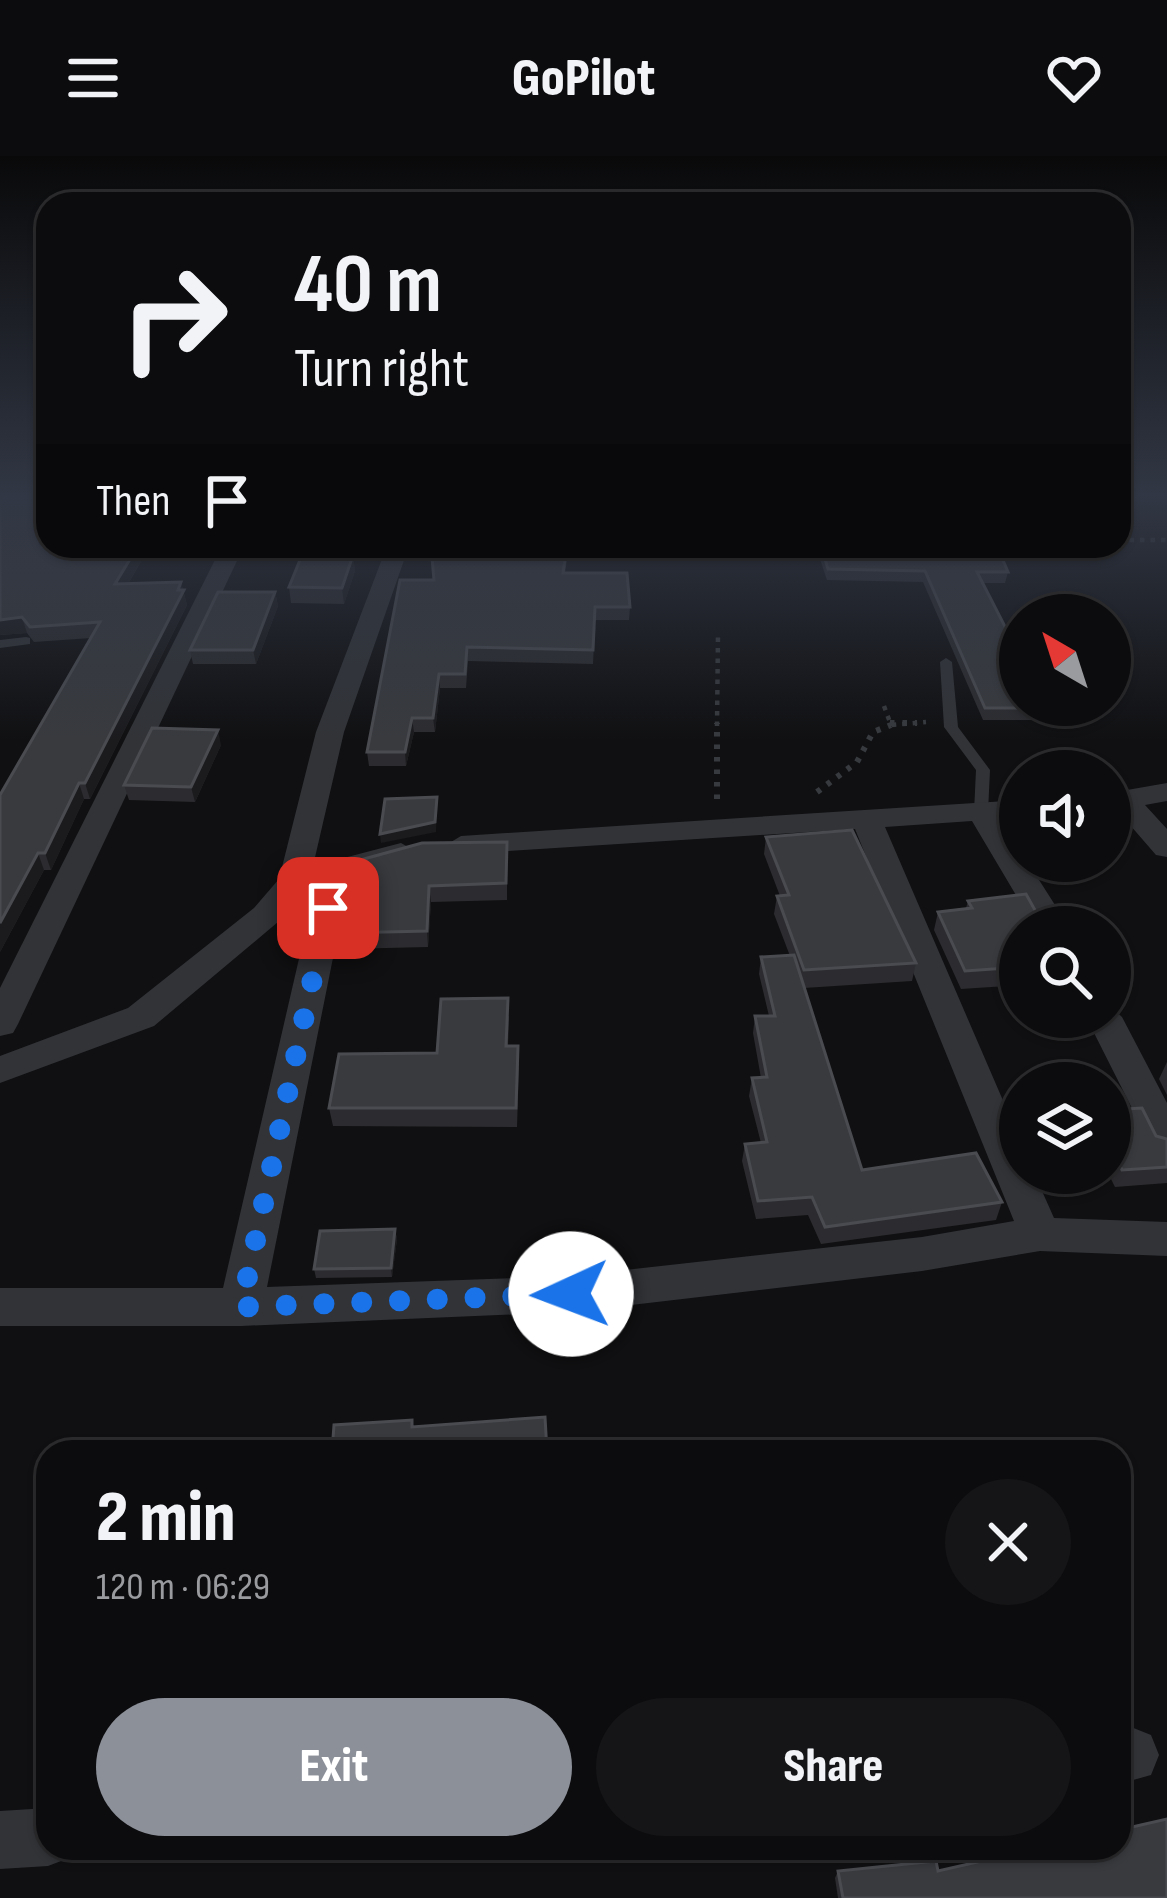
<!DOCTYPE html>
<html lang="en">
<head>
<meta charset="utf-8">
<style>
	body { margin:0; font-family:"Sofia Sans Condensed",sans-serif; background:#151517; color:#f1f3f6; height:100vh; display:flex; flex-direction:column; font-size:45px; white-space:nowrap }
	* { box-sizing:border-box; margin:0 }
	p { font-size:39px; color:#9a9b9e }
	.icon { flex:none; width:66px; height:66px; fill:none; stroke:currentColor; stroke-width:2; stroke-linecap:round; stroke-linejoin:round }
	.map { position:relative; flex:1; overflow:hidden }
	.drawer { position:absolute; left:36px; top:1284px; width:1095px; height:420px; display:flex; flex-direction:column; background:#0c0c0e; border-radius:36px; box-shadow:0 3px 9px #0004,0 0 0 3px #2c2c2e }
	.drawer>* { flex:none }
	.hud { position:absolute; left:36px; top:36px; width:1095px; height:366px; border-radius:36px; box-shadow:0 3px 9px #0004,0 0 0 3px #2c2c2e; background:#0c0c0e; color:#f1f3f6; overflow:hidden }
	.needle { width:78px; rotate:321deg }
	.buttons { position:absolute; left:999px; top:438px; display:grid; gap:24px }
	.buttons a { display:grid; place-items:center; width:132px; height:132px; border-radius:50%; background:#0c0c0e; box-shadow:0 3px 9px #0004,0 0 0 3px #2c2c2e; font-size:60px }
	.pin { position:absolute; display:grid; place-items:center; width:102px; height:102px; color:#fff; margin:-51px; border-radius:24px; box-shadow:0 6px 18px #0006 }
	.me { position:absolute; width:132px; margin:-66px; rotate:268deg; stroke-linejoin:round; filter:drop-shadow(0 0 9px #0008) }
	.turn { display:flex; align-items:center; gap:42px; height:252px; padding:0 60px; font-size:54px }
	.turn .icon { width:156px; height:156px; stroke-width:2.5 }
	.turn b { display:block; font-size:84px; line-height:102px }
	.then { display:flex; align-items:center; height:114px; padding:0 60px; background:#0003; gap:24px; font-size:45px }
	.round { display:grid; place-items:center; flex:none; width:126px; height:126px; border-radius:63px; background:#151517 }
	.summary { display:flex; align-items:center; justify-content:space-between; height:204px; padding:0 60px }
	h1 { font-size:72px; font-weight:800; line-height:90px }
	.button { display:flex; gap:24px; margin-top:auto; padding:24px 60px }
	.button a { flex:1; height:138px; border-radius:72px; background:#8c9099; color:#fff; font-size:48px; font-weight:800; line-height:138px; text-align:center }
	.button a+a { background:#151517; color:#f1f3f6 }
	header { display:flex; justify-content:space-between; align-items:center; height:156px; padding:0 60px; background:#0c0c0e; font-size:54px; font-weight:800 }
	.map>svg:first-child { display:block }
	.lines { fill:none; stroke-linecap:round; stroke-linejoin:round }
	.path-far1 { stroke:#373a3e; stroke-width:4.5; stroke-dasharray:4.5 6; stroke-linecap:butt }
	.path { stroke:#373a3e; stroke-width:6; stroke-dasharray:4.5 8; stroke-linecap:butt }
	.service { fill:#313337; fill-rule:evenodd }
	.minor { fill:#313337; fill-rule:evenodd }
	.wall { fill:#2c2c30 }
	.shaded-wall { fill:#1b1b1e }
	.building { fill:#383a3e; stroke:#494b50; stroke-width:3 }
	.route { stroke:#1a73e8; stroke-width:21; stroke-dasharray:0 37.8 }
</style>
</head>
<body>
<header><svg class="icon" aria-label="menu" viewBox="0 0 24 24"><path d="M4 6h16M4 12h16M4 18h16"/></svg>GoPilot<svg class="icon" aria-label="heart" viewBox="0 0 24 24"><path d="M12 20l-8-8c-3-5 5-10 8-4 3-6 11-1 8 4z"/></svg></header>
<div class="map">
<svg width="1167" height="1742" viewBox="0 0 1167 1742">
	<rect width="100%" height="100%" fill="#101012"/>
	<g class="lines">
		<!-- path-far1 -->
		<g class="path-far1">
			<polyline points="1119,384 1167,384"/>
			<polyline points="558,400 585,390"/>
			<polyline points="884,550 891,569 926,566"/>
			<polyline points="717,570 718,477"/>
		</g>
		<!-- path -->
		<g class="path">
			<polyline points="890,567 917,567"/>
			<polyline points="817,636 857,606 873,576 891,569"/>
			<polyline points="717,643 717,567"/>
		</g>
		<!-- service -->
		<g class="service">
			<polygon points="26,481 30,482 30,488 0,492 0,484"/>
			<polygon points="946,502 952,506 958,571 990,614 988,656 981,660 974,656 976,614 944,571 940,506"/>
		</g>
		<!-- minor -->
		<g class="minor">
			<polygon points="222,390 244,390 18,868 13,877 0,880 0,832"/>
			<polygon points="387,390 409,390 344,576 313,710 401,687 417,696 412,703 318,728 343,752 267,1131 571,1120 922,1081 1014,1065 855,673 461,698 446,689 461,680 1020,644 1020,662 1001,663 1020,694 1020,705 1027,705 1069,771 1035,771 972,665 885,671 1020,984 1020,1017 1034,1017 1054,1062 1167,1066 1167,1100 1040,1095 922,1115 571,1156 241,1170 0,1170 0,1132 223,1132 310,755 296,743 278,766 154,870 0,927 0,900 128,852 254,752 279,723 316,576"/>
			<polygon points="1167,627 1167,645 1145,649 1167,673 1167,701 1156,699 1117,654 1110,655 1110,637"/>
			<polygon points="1110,850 1122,861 1167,947 1167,999 1153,994 1086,861 1110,861"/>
			<polygon points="1131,1571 1151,1579 1159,1599 1151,1619 1119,1628 1119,1572"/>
			<polygon points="48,1652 48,1692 73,1692 69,1702 48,1710 0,1713 0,1655"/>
		</g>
	</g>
	<!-- wall -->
	<g class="wall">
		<polygon points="0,341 150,390 128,428 181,426 187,449 90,643 84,643 51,714 44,714 0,796 0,639 91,482 34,486 27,477 0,479"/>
		<polygon points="431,390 569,390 565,417 630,451 629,464 595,464 593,508 468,505 466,532 440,532 435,576 414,576 406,610 369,610 367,596 434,424"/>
		<polygon points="808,390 997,390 1008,416 1005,427 983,427 1047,552 1044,564 983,564 923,426 827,424 820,403 811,405"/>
		<polygon points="353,399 355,415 344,448 291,447 289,431"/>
		<polygon points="275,436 278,450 256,508 193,508 190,494"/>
		<polygon points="221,589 195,646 129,644 124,629"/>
		<polygon points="766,681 916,807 912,825 804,832 862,1014 1002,1046 996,1064 821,1088 808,1059 756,1063 742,1005 745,988 761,987 749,940 752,922 761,922 753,877 755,860 769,860 759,818 761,801 790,800 774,758 777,740 780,740 764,698"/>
		<polygon points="507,686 507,744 431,746 428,791 345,793 343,777"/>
		<polygon points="1032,705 1108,705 1105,714 1041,718"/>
		<polygon points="968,745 1020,771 1020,829 961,833 934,774 938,756 966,752"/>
		<polygon points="509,860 508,890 519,908 517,971 333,970 329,952"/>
		<polygon points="1167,906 1167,939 1159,923"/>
		<polygon points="1110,954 1156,980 1167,983 1167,1027 1115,1031 1108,1017"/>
		<polygon points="395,1073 397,1083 392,1121 316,1122 314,1113"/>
		<polygon points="838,1715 938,1715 1167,1742 838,1742 835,1722"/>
	</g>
	<!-- shaded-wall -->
	<g class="shaded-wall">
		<polygon points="138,390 150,390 119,443 115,428"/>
		<polygon points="822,393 820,403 811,405 812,395"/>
		<polygon points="353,399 355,415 344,448 342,432"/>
		<polygon points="181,426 187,449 90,643 85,627"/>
		<polygon points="275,436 278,450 256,508 253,494"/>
		<polygon points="22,461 27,477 0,479 0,464"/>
		<polygon points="439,518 440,532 435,576 433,562"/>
		<polygon points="412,562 414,576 406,610 405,596"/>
		<polygon points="218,574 221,589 195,646 191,631"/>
		<polygon points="79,627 84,643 51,714 45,697"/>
		<polygon points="437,641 436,676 381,687 380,678"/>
		<polygon points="38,697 44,714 0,796 0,767"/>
		<polygon points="429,730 431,746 428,791 427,775"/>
		<polygon points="395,1073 397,1083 392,1121 391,1112"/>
	</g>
	<!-- building -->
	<g class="building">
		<polygon points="0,341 48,341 48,390 138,390 115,428 181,426 178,434 184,434 85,627 79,627 45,697 38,697 0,767 0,639 100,466 30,471 22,461 0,464"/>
		<polygon points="431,390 567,390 563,417 627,417 630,451 595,451 593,494 467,491 465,518 439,518 433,562 412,562 405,596 367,596 400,424 434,424"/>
		<polygon points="811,390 997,390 1008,416 977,416 1020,500 1020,549 1045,549 1047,552 985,552 925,415 828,413 822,393 812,395"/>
		<polygon points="302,399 353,399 342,432 289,431"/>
		<polygon points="218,436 275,436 253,494 190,494"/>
		<polygon points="152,572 218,574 191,631 124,629"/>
		<polygon points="437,641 435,666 380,678 385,643"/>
		<polygon points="852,674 916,807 804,814 777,740 789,739 766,681"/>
		<polygon points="507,686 506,727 429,730 427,775 343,777 353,706 422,687"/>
		<polygon points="1026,738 1036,756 1043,758 1050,771 1020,771 1020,811 965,815 938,756 972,752 968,745"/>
		<polygon points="794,799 862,1014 976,997 1002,1046 825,1071 812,1041 758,1045 745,988 767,986 752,922 767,921 755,860 775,860 761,801"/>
		<polygon points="508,842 506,890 518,890 516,952 329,952 339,898 437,897 441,843"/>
		<polygon points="1142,952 1156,980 1167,983 1167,1011 1122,1014 1110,989 1110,954"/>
		<polygon points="395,1073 391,1112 314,1113 320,1075"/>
		<polygon points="545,1261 547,1296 332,1296 334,1269 412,1264 412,1271"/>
		<polygon points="1167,1663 1167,1742 843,1742 838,1715 936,1705 938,1715 1039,1692 1119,1692 1119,1674"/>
	</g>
	<!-- sky -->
	<linearGradient id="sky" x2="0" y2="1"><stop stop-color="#09090a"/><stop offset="0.58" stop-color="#313744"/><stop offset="1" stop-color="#313744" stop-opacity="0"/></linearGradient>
	<rect width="1167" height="585" fill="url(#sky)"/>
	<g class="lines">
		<!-- route -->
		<polyline class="route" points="328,752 241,1151 571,1138"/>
	</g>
</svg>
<div class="buttons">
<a><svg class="needle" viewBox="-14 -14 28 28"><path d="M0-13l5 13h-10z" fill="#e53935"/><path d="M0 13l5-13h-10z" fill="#9a9b9e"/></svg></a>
<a><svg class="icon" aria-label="sound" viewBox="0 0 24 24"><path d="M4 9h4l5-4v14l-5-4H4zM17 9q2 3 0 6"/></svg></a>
<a><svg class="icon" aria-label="search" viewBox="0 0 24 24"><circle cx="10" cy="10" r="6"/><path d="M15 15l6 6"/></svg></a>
<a><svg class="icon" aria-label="layers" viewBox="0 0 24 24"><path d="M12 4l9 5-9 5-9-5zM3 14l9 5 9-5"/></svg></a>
</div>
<div class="pin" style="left:328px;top:752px;background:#d93025"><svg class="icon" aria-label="arrive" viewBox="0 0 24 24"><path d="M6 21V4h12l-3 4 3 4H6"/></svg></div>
<svg class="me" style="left:571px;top:1138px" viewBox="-20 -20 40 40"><circle r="19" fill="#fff"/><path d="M0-13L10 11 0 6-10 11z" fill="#1a73e8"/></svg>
<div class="hud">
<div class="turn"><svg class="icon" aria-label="right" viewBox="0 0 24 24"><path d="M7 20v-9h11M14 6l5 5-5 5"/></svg><div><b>40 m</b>Turn right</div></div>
<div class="then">Then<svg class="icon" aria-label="arrive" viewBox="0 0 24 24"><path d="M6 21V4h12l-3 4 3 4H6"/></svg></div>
</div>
<section class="drawer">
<div class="summary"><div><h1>2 min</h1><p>120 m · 06:29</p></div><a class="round"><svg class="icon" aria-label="close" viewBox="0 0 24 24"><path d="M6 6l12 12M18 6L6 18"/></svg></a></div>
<div class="button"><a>Exit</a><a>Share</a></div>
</section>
</div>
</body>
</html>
